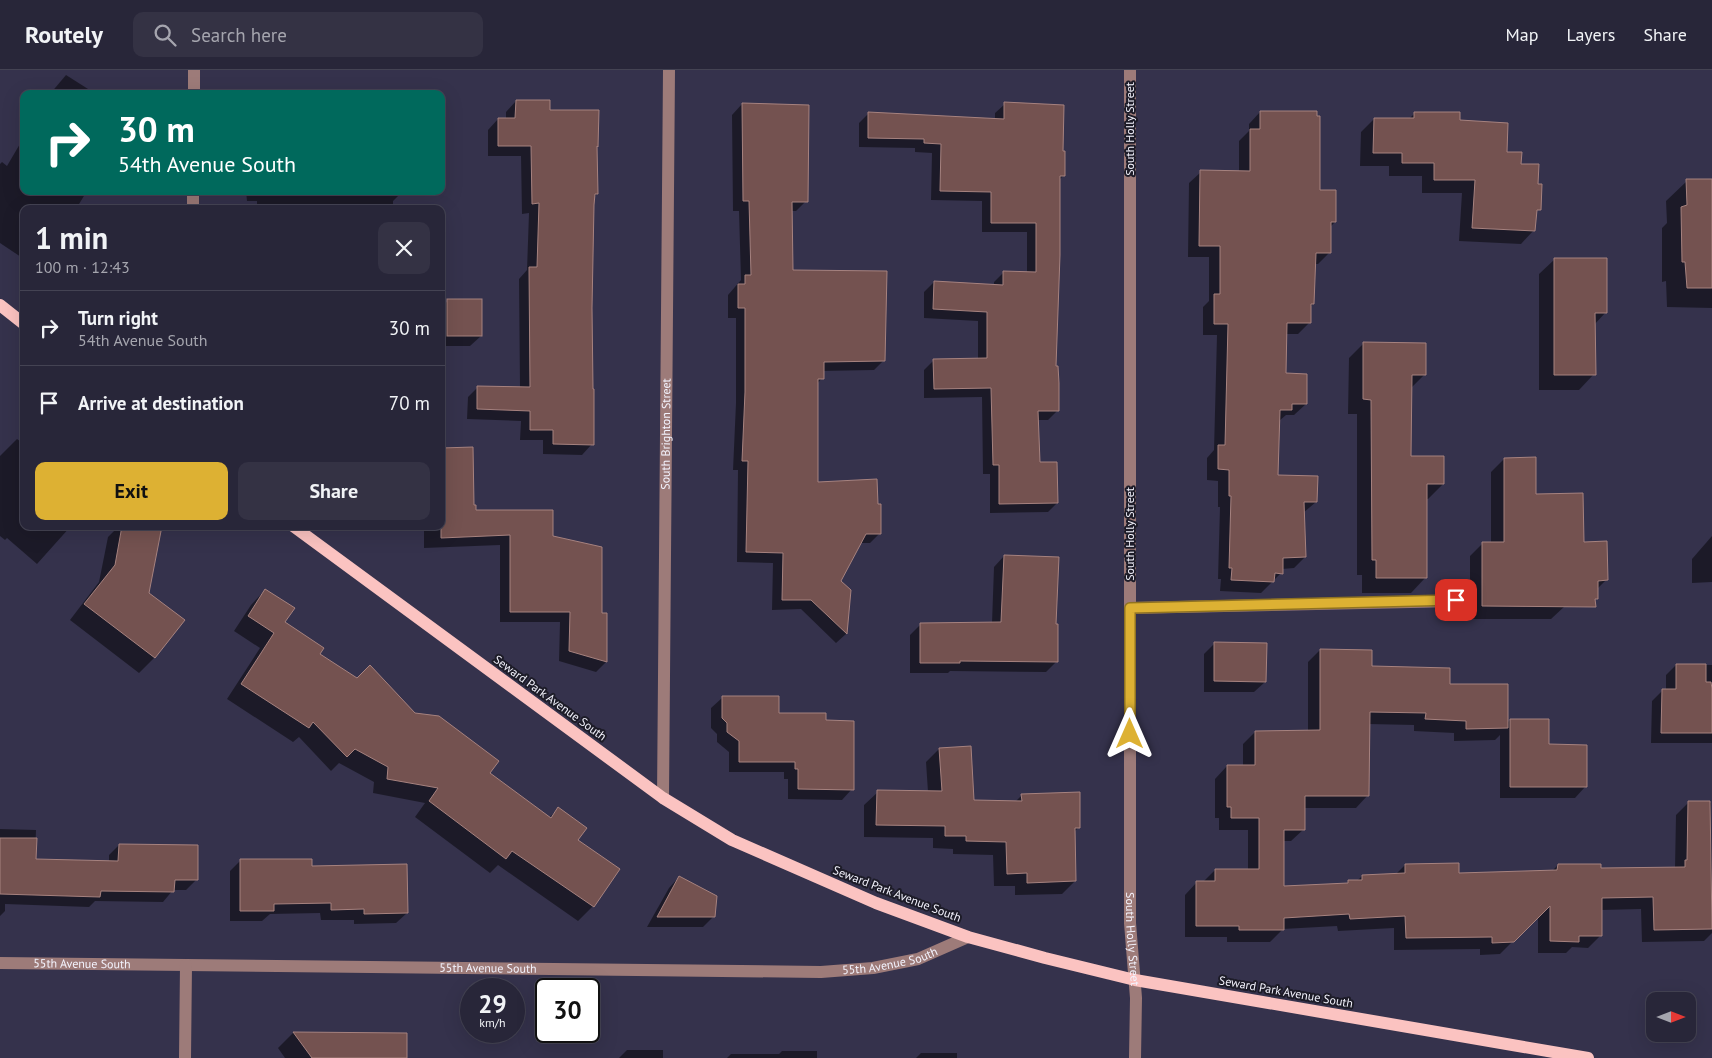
<!DOCTYPE html>
<html lang="en">
<head>
<meta charset="utf-8">
<style>
	body { margin:0; font-family:"PT Sans",sans-serif; background:#343244; color:#f1f3f6; height:100vh; display:flex; flex-direction:column; font-size:19px; white-space:nowrap }
	* { box-sizing:border-box; margin:0 }
	p { font-size:16px; color:#a5a5ae }
	.icon { flex:none; width:28px; height:28px; fill:none; stroke:currentColor; stroke-width:2; stroke-linecap:round; stroke-linejoin:round }
	.map { position:relative; flex:1; overflow:hidden }
	.panel { position:absolute; left:20px; top:135px; width:425px; height:325px; display:flex; flex-direction:column; background:#282639; border-radius:10px; box-shadow:0 5px 20px #0002,0 0 0 1px #444353 }
	.panel>* { flex:none }
	.hud { position:absolute; left:20px; top:20px; width:425px; height:105px; border-radius:10px; box-shadow:0 5px 20px #0002,0 0 0 1px #444353; background:#00695c; color:#fff; overflow:hidden }
	.needle { width:32px; rotate:90deg }
	.tools { position:absolute; left:1646px; top:922px; display:grid; gap:10px }
	.tools a { display:grid; place-items:center; width:50px; height:50px; border-radius:10px; background:#282639; box-shadow:0 5px 20px #0002,0 0 0 1px #444353; font-size:25px }
	.speed { position:absolute; left:460px; top:908px; display:flex; gap:10px; font-size:25px; font-weight:700; text-align:center }
	.speed>* { display:grid; place-content:center; width:65px; height:65px; border-radius:50%; background:#282639; box-shadow:0 5px 20px #0002,0 0 0 1px #444353; line-height:1 }
	.speed small { font-size:12px; font-weight:400 }
	.speed .limit { border:2px solid #111; border-radius:8px; background:#fff; color:#111 }
	.pin { position:absolute; display:grid; place-items:center; width:42px; height:42px; color:#fff; margin:-21px; border-radius:10px; box-shadow:0 2px 8px #0006 }
	.me { position:absolute; width:55px; margin:-28px; rotate:0deg; stroke-linejoin:round; filter:drop-shadow(0 0 4px #0008) }
	.turn { display:flex; align-items:center; gap:18px; height:105px; padding:0 15px; font-size:22px }
	.turn .icon { width:65px; height:65px; stroke-width:2.5 }
	.turn b { display:block; font-size:35px; line-height:42px }
	.round { display:grid; place-items:center; flex:none; width:52px; height:52px; border-radius:10px; background:#343244 }
	.headline { display:flex; align-items:center; justify-content:space-between; height:85px; padding:0 15px }
	h1 { font-size:30px; font-weight:700; line-height:38px }
	.action { display:flex; gap:10px; margin-top:auto; padding:10px 15px }
	.action a { flex:1; height:58px; border-radius:10px; background:#ddb133; color:#111; font-size:20px; font-weight:700; line-height:58px; text-align:center }
	.action a+a { background:#343244; color:#f1f3f6 }
	ul { padding:0; list-style:none }
	li { display:flex; align-items:center; gap:15px; height:75px; padding:0 15px; border-top:1px solid #444353 }
	li div { flex:1 }
	li b { display:block; font-size:19px }
	li em { font-style:normal }
	header { display:flex; align-items:center; gap:30px; box-sizing:border-box; height:70px; padding:0 25px; background:#282639; border-bottom:1px solid #444353 }
	header strong { font-size:24px }
	nav { display:flex; gap:28px; margin-inline-start:auto; font-size:18px }
	.search { width:350px; height:45px; background:#343244; display:flex; align-items:center; gap:12px; box-sizing:border-box; padding:0 18px; border-radius:10px; color:#a5a5ae; font-size:19px }
	.map>svg:first-child { display:block }
	.shadow { fill:#0007 }
	.building { fill:#745250; stroke:#a6827f }
	.lines { fill:none; stroke-linecap:round; stroke-linejoin:round }
	.minor { stroke:#9d7b79; stroke-width:12 }
	.major { stroke:#fbc3c1; stroke-width:12 }
	.route-casing { stroke:#907321; stroke-width:12 }
	.route { stroke:#ddb133; stroke-width:9 }
	.labels { text-anchor:middle; stroke-width:4; stroke-linejoin:round; paint-order:stroke }
	.street-label { font-size:12px; fill:#f3f3fd; stroke:#1d1c28 }
</style>
</head>
<body>
<header>
<strong>Routely</strong>
<div class="search"><svg class="icon" aria-label="search" viewBox="0 0 24 24"><circle cx="10" cy="10" r="6"/><path d="M15 15l6 6"/></svg>Search here</div>
<nav><a>Map</a><a>Layers</a><a>Share</a></nav>
</header>
<div class="map">
<svg width="1712" height="988" viewBox="0 0 1712 988">
	<rect width="100%" height="100%" fill="#35324c"/>
	<!-- shadow -->
	<g class="shadow">
		<polygon points="66,5 96,24 50,24"/>
		<polygon points="516,31 548,41 597,76 595,78 597,124 593,128 590,238 592,374 582,385 543,384 543,370 520,370 521,351 467,349 468,327 478,317 520,318 519,209 527,200 529,143 522,144 521,86 488,86 488,60 498,49 506,49 506,42"/>
		<polygon points="742,34 806,131 796,141 791,141 792,201 884,290 874,300 822,301 822,308 817,314 817,414 880,463 870,473 859,473 840,511 849,521 846,564 836,573 801,539 772,540 773,493 737,492 738,400 733,400 736,333 736,248 728,248 728,225 741,210 739,141 733,141 732,45"/>
		<polygon points="1005,34 1062,82 1063,106 1059,110 1055,298 1058,340 1048,350 1037,350 1039,393 1057,433 1048,442 990,443 990,404 983,404 982,327 924,328 924,300 934,290 978,290 978,251 924,248 924,222 934,212 994,216 994,212 1003,203 1027,203 1027,162 982,162 982,131 931,130 932,83 915,82 915,78 859,77 859,53 869,43 995,49 995,43"/>
		<polygon points="1260,42 1319,121 1335,152 1330,157 1330,182 1318,194 1314,194 1313,234 1310,237 1309,253 1298,264 1286,264 1284,304 1306,334 1294,345 1286,345 1279,351 1277,406 1316,432 1303,443 1305,487 1294,498 1282,499 1281,503 1261,523 1220,521 1221,509 1218,509 1220,437 1218,437 1218,411 1207,410 1207,388 1214,380 1217,265 1203,265 1203,237 1209,231 1209,187 1188,187 1189,113 1201,102 1239,102 1239,71 1249,61 1249,54"/>
		<polygon points="1414,44 1459,51 1505,83 1520,95 1537,115 1539,139 1535,143 1534,160 1521,174 1459,171 1462,123 1422,123 1422,106 1389,106 1389,96 1360,96 1361,62 1374,49 1409,49"/>
		<polygon points="24,67 24,121 87,121 76,139 24,139 24,184 21,187 0,173 0,94 2,92 7,96"/>
		<polygon points="1687,111 1712,111 1712,238 1667,237 1666,211 1662,212 1662,158 1667,153 1666,131"/>
		<polygon points="246,121 402,121 402,122 393,131 393,139 257,139 257,131 247,131"/>
		<polygon points="1555,189 1606,242 1594,255 1594,304 1579,320 1539,320 1539,204"/>
		<polygon points="448,231 481,266 470,276 441,276 441,237"/>
		<polygon points="1364,273 1425,304 1411,318 1410,387 1443,414 1428,429 1426,429 1426,507 1411,523 1362,523 1362,505 1357,505 1357,344 1348,344 1349,288"/>
		<polygon points="17,369 24,374 24,456 71,456 37,494 7,468 5,470 0,466 0,386"/>
		<polygon points="1504,389 1535,425 1583,473 1606,510 1593,523 1565,536 1551,549 1470,549 1470,486 1483,473 1491,473 1491,402"/>
		<polygon points="473,437 475,441 552,467 600,544 606,592 596,602 559,591 560,552 500,552 500,475 424,478 424,456 441,456"/>
		<polygon points="119,456 152,456 148,523 183,550 154,588 139,603 70,550 99,512 108,467"/>
		<polygon points="1712,466 1712,512 1692,513 1692,489"/>
		<polygon points="1004,486 1055,555 1057,591 1046,602 950,601 948,603 910,603 910,565 921,554 992,553 994,497"/>
		<polygon points="265,520 284,553 318,585 415,644 489,703 549,748 558,739 576,770 593,836 578,851 498,795 490,803 415,747 425,733 373,723 374,712 339,693 331,701 299,667 293,672 227,629 260,578 234,561 251,535"/>
		<polygon points="1215,573 1265,612 1254,622 1204,622 1204,584"/>
		<polygon points="1320,580 1370,598 1448,616 1507,653 1510,650 1548,676 1585,717 1575,728 1500,728 1500,665 1495,670 1454,671 1454,663 1414,661 1414,655 1368,654 1368,725 1356,738 1304,738 1304,759 1291,771 1282,771 1282,817 1346,814 1348,812 1357,811 1362,806 1396,804 1405,795 1458,804 1552,801 1558,795 1600,799 1675,798 1676,745 1689,732 1711,733 1712,863 1704,871 1642,872 1641,839 1601,840 1601,865 1588,878 1572,877 1566,883 1538,883 1538,846 1500,884 1480,885 1480,879 1394,880 1394,858 1338,861 1337,856 1283,859 1270,872 1227,872 1227,867 1185,867 1185,825 1197,812 1203,812 1215,800 1248,800 1248,760 1219,760 1219,748 1215,748 1215,709 1227,696 1243,696 1243,674 1255,662 1308,662 1308,592"/>
		<polygon points="1676,595 1712,595 1712,673 1651,673 1652,631 1663,620 1666,620 1666,605"/>
		<polygon points="722,628 778,645 825,652 852,719 842,730 788,729 788,709 784,709 784,702 729,702 729,682 717,672 717,664 711,658 711,638"/>
		<polygon points="939,679 973,731 1015,732 1022,725 1079,757 1074,762 1075,811 1062,824 1015,825 1015,816 994,816 993,785 953,784 953,779 933,778 933,768 864,767 864,735 878,722 928,722 926,692"/>
		<polygon points="0,759 36,760 35,790 109,792 109,785 119,775 196,810 186,820 173,820 163,832 95,831 89,837 5,834 5,841 0,846"/>
		<polygon points="240,791 311,797 407,843 396,853 354,854 354,850 321,850 320,843 270,844 262,851 230,851 230,801"/>
		<polygon points="679,807 714,846 703,857 647,857 669,818"/>
		<polygon points="293,963 406,964 406,988 285,988 278,978"/>
		<polygon points="627,980 663,980 663,988 619,988"/>
		<polygon points="782,981 817,981 817,988 727,988 731,984 779,984"/>
		<polygon points="921,983 957,983 957,988 916,988"/>
	</g>
	<!-- building -->
	<g class="building">
		<polygon points="516,30 550,30 550,40 599,40 598,77 597,76 598,124 595,124 594,135 592,238 593,319 594,319 594,375 553,374 553,360 530,360 530,341 477,339 477,316 530,317 529,197 537,197 539,133 532,134 531,76 498,76 498,48 515,48"/>
		<polygon points="1004,32 1064,35 1063,81 1065,81 1065,106 1060,106 1060,185 1056,296 1058,296 1059,313 1059,341 1038,341 1040,392 1057,392 1058,433 999,434 999,395 993,395 991,318 934,319 933,289 987,288 987,242 933,239 934,211 1003,215 1003,201 1036,202 1036,153 991,153 991,122 940,121 941,74 924,73 924,69 868,68 868,42 1004,49"/>
		<polygon points="742,33 809,35 808,132 792,132 793,200 887,201 885,291 824,292 824,309 818,309 818,412 877,409 878,434 881,434 881,464 866,464 841,511 851,520 847,564 811,530 782,530 783,483 746,482 748,391 742,391 745,322 745,238 738,238 738,214 745,214 745,205 751,205 749,131 743,131"/>
		<polygon points="1260,41 1317,41 1317,46 1320,46 1320,120 1336,120 1336,152 1331,152 1331,183 1316,183 1314,234 1311,234 1311,253 1287,253 1286,303 1307,304 1307,334 1292,334 1292,340 1280,340 1278,405 1318,406 1317,432 1304,432 1306,487 1283,488 1283,504 1275,503 1274,512 1231,510 1232,498 1229,498 1231,426 1229,426 1229,400 1218,399 1218,375 1225,375 1228,254 1214,254 1214,224 1220,224 1220,176 1199,176 1200,100 1250,101 1250,59 1260,59"/>
		<polygon points="1414,42 1460,42 1460,50 1508,53 1507,82 1522,82 1521,94 1539,94 1538,114 1542,114 1541,140 1537,140 1535,161 1472,158 1475,110 1434,110 1434,93 1402,93 1402,83 1373,83 1374,48 1414,48"/>
		<polygon points="1686,109 1712,109 1712,218 1687,218 1685,192 1682,192 1681,137 1687,135"/>
		<polygon points="1554,188 1607,188 1607,243 1595,243 1596,305 1554,305"/>
		<rect x="447" y="229" width="35" height="37"/>
		<polygon points="1363,272 1426,273 1426,305 1412,305 1411,386 1444,386 1444,414 1427,414 1427,508 1376,508 1376,490 1372,490 1371,330 1363,329"/>
		<polygon points="473,377 474,435 476,435 476,440 553,440 553,466 602,477 602,543 607,543 607,592 569,581 570,542 510,542 510,465 441,468 441,378"/>
		<polygon points="1536,387 1536,424 1583,423 1584,472 1607,471 1608,510 1598,511 1598,529 1595,529 1596,537 1482,536 1482,472 1504,472 1504,388"/>
		<polygon points="122,456 162,456 149,523 185,550 155,588 84,534 115,495"/>
		<polygon points="1004,485 1059,487 1056,554 1058,554 1058,592 960,591 960,593 920,593 920,553 1001,552"/>
		<polygon points="265,519 295,538 285,552 324,578 320,584 357,608 370,595 415,643 439,646 499,691 490,703 551,748 558,737 587,758 578,770 620,799 594,837 512,781 506,789 429,731 438,718 387,709 388,697 355,679 347,687 313,652 309,658 241,614 274,563 248,546"/>
		<polygon points="1214,572 1267,573 1266,612 1214,611"/>
		<polygon points="1320,579 1372,580 1372,596 1450,598 1450,614 1508,614 1508,658 1466,659 1466,651 1425,649 1426,643 1370,642 1369,726 1305,726 1305,760 1284,760 1284,816 1348,813 1348,810 1362,810 1362,805 1405,803 1405,794 1459,793 1459,803 1557,800 1558,794 1601,794 1601,798 1685,797 1685,790 1687,790 1688,731 1710,731 1712,859 1654,860 1653,827 1602,828 1602,866 1579,866 1579,872 1550,871 1550,836 1514,872 1492,873 1492,867 1406,868 1405,846 1350,849 1349,844 1284,848 1284,860 1239,860 1239,856 1196,856 1196,811 1215,811 1215,799 1259,799 1259,748 1231,748 1231,737 1227,737 1227,695 1255,695 1255,661 1320,660"/>
		<polygon points="1676,594 1706,594 1706,612 1711,612 1712,619 1712,663 1661,663 1662,619 1676,619"/>
		<polygon points="722,626 779,626 779,643 826,643 826,650 854,651 854,720 798,719 798,699 795,699 795,692 739,692 739,671 727,662 727,653 722,648"/>
		<polygon points="1510,649 1549,649 1549,674 1587,675 1587,717 1510,717"/>
		<polygon points="971,676 974,730 1022,731 1021,724 1080,722 1080,758 1075,758 1076,811 1027,813 1027,803 1007,804 1006,772 966,771 966,766 945,766 945,756 876,755 877,720 942,721 939,678"/>
		<polygon points="0,768 37,768 36,789 118,791 119,774 198,775 198,810 175,810 174,822 101,821 100,827 0,824"/>
		<polygon points="240,789 312,789 312,796 407,794 408,843 364,844 364,839 331,840 331,833 274,834 274,841 240,841"/>
		<polygon points="679,806 717,826 715,847 657,847"/>
		<polygon points="293,962 407,963 407,988 312,988"/>
	</g>
	<g class="lines">
		<!-- minor -->
		<g class="minor">
			<path id="s1" d="M 1130,0 L 1130,853 L 1136,928 L 1135,988"/>
			<polyline points="194,24 194,0"/>
			<polyline points="193,139 193,121"/>
			<polyline points="1130,538 1457,531"/>
			<path id="s2" d="M 663,728 L 669,0"/>
			<path id="s3" d="M 0,893 L 821,902 L 873,898 L 918,889 L 968,867"/>
			<polyline points="185,988 186,895"/>
		</g>
		<!-- major -->
		<g class="major">
			<polyline points="0,235 24,254"/>
			<polyline points="293,456 663,728 732,770 876,833 968,867 1045,888 1135,910 1588,988"/>
		</g>
	</g>
	<g class="lines">
		<defs>
			<polyline id="route" points="1130,664 1130,538 1456,530"/>
		</defs>
		<!-- route casing -->
		<use href="#route" class="route-casing"/>
		<!-- route -->
		<use href="#route" class="route"/>
	</g>
	<g class="labels">
		<!-- street labels -->
		<g class="street-label">
			<text transform="translate(1130 59) rotate(-90)" y="4">South Holly Street</text>
			<text dy="4" stroke="none"><textPath href="#s2" startOffset="364">South Brighton Street</textPath></text>
			<text transform="translate(1130 464) rotate(-90)" y="4">South Holly Street</text>
			<text transform="translate(550 628) rotate(36)" y="4">Seward Park Avenue South</text>
			<text transform="translate(897 824) rotate(21)" y="4">Seward Park Avenue South</text>
			<text dy="4" stroke="none"><textPath href="#s1" startOffset="869">South Holly Street</textPath></text>
			<text dy="4" stroke="none"><textPath href="#s3" startOffset="891">55th Avenue South</textPath></text>
			<text dy="4" stroke="none"><textPath href="#s3" startOffset="82">55th Avenue South</textPath></text>
			<text dy="4" stroke="none"><textPath href="#s3" startOffset="488">55th Avenue South</textPath></text>
			<text transform="translate(1286 922) rotate(10)" y="4">Seward Park Avenue South</text>
		</g>
	</g>
</svg>
<div class="tools">
<a><svg class="needle" viewBox="-14 -14 28 28"><path d="M0-13l5 13h-10z" fill="#e53935"/><path d="M0 13l5-13h-10z" fill="#a5a5ae"/></svg></a>
</div>
<div class="speed"><div>29<small>km/h</small></div><div class="limit">30</div></div>
<div class="pin" style="left:1456px;top:530px;background:#d93025"><svg class="icon" aria-label="arrive" viewBox="0 0 24 24"><path d="M6 21V4h12l-3 4 3 4H6"/></svg></div>
<svg class="me" style="left:1130px;top:664px" viewBox="-20 -20 40 40"><path d="M0-17L14 15 0 8-14 15z" fill="#ddb133" stroke="#fff" stroke-width="4"/></svg>
<div class="hud">
<div class="turn"><svg class="icon" aria-label="right" viewBox="0 0 24 24"><path d="M7 20v-9h11M14 6l5 5-5 5"/></svg><div><b>30 m</b>54th Avenue South</div></div>
</div>
<section class="panel">
<div class="headline"><div><h1>1 min</h1><p>100 m · 12:43</p></div><a class="round"><svg class="icon" aria-label="close" viewBox="0 0 24 24"><path d="M6 6l12 12M18 6L6 18"/></svg></a></div>
<ul>
<li><svg class="icon" aria-label="right" viewBox="0 0 24 24"><path d="M7 20v-9h11M14 6l5 5-5 5"/></svg><div><b>Turn right</b><p>54th Avenue South</p></div><em>30 m</em></li>
<li><svg class="icon" aria-label="arrive" viewBox="0 0 24 24"><path d="M6 21V4h12l-3 4 3 4H6"/></svg><div><b>Arrive at destination</b></div><em>70 m</em></li>
</ul>
<div class="action"><a>Exit</a><a>Share</a></div>
</section>
</div>
</body>
</html>
